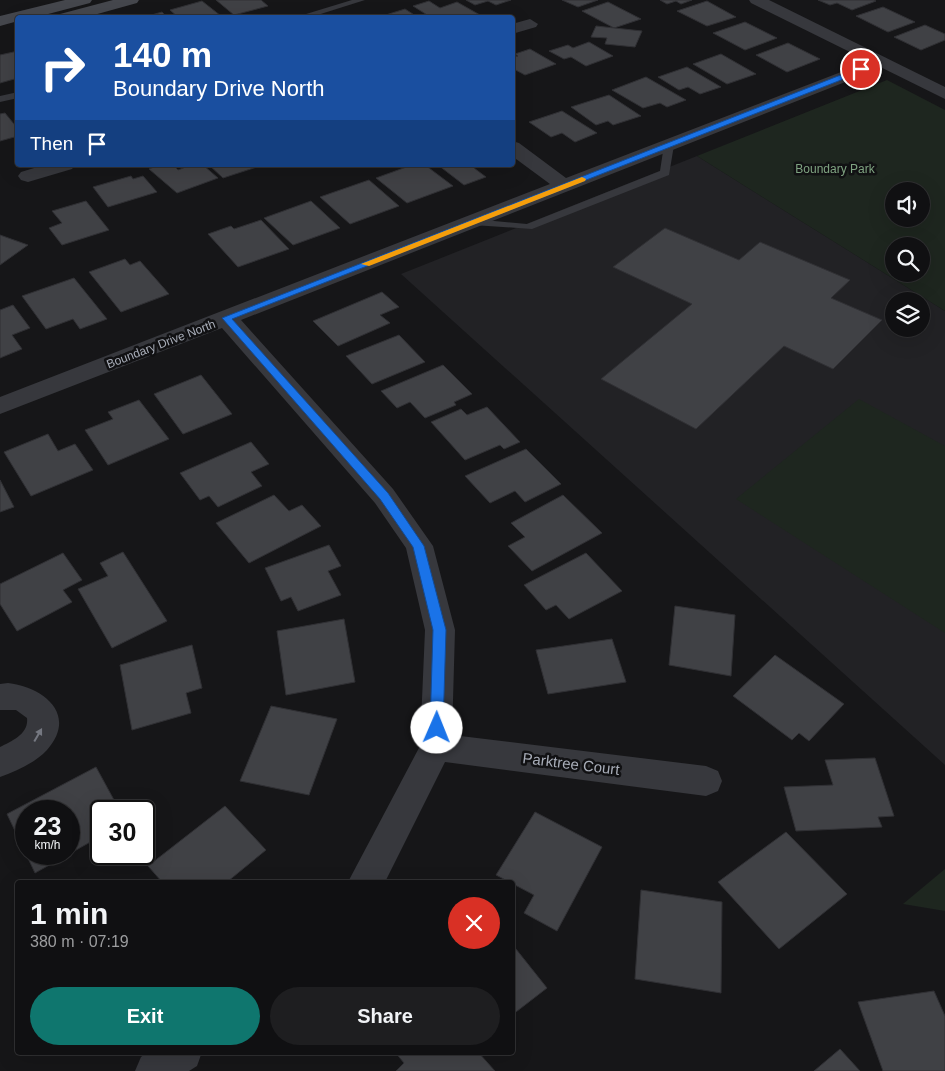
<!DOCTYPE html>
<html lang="en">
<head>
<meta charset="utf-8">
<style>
	body { margin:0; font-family:Helvetica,sans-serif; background:#1e1e20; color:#f1f3f6; height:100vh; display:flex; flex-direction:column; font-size:19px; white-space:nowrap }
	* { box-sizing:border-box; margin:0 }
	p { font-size:16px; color:#9c9d9f }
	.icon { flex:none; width:28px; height:28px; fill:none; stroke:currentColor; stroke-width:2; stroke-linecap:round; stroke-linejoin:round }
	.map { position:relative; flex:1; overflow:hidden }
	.side { position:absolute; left:15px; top:880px; width:500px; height:175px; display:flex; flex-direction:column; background:#101012; border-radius:5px; box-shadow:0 5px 20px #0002,0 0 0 1px #303032 }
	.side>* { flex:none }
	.guide { position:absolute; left:15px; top:15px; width:500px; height:152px; border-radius:5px; box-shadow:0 5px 20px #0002,0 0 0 1px #303032; background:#1a4fa0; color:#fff; overflow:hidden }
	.buttons { position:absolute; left:885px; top:182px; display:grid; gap:10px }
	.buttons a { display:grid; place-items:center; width:45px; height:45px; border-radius:50%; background:#101012; box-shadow:0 5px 20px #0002,0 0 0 1px #303032; font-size:25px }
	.speed { position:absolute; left:15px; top:800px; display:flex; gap:10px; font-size:25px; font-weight:700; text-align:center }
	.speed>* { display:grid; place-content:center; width:65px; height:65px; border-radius:50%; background:#101012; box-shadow:0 5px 20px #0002,0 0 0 1px #303032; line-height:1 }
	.speed small { font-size:12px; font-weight:400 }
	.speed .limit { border:2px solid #111; border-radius:8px; background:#fff; color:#111 }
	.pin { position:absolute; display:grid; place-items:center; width:42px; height:42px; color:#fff; margin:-21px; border:2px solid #fff; border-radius:50%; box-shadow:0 1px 5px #0007 }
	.me { position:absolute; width:55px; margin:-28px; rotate:1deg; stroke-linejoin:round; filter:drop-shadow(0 0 4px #0008) }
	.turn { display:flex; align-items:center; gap:18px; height:105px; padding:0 15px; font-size:22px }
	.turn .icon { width:65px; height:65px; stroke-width:2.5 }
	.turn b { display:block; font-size:35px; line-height:42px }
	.then { display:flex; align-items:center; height:48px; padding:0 15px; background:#0003; gap:10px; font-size:19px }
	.round { display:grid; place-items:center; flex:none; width:52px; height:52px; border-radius:26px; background:#1e1e20 }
	.overview { display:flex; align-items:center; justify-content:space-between; height:85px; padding:0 15px }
	h1 { font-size:30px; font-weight:700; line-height:38px }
	.button { display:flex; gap:10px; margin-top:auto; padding:10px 15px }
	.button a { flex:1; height:58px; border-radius:30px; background:#0f766e; color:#fff; font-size:20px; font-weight:700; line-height:58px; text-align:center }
	.button a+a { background:#1e1e20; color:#f1f3f6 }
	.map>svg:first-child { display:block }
	.built { fill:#222225; fill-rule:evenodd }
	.green { fill:#1e261f; fill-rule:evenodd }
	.building { fill:#404145; stroke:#303034 }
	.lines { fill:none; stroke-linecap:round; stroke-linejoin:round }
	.service { fill:#37383d; fill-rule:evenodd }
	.minor { fill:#37383d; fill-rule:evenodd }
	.tertiary { fill:#37383d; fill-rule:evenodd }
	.secondary { fill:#45474d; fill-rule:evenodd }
	.oneway { fill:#757881 }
	.route { fill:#1a73e8; stroke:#114b97 }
	.slow { fill:#f59e0b }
	.labels { text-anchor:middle; stroke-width:5; stroke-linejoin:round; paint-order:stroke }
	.far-park-label { font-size:12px; fill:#7fa381; stroke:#111113 }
	.far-street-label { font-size:12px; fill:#a8adb8; stroke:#111113 }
	.street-label { font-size:15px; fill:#a8adb8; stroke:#111113 }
</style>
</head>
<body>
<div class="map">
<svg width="945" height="1071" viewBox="0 0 945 1071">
	<rect width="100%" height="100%" fill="#161618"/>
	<!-- built -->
	<path class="built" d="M 697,156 L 945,311 L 945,765 L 401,274 ZM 894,301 L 921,301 L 921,329 L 894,329 Z"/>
	<!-- green -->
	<g class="green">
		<path d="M 887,80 L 945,110 L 945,311 L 697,156 ZM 894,191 L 921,191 L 921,219 L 894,219 ZM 894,246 L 921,246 L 921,274 L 894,274 Z"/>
		<polygon points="859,399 945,446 945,633 736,499"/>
		<polygon points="945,869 945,911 903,904"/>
	</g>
	<!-- building -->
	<g class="building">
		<polygon points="216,0 261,0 268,6 234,15"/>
		<polygon points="466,0 511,0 496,5 488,1 475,5"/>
		<polygon points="562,0 598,0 578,7"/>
		<polygon points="660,0 692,0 681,4 676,1 667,4"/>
		<polygon points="818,0 874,0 876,1 852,10 837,3 830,5"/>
		<polygon points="202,1 221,16 179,18 170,10"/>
		<polygon points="429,1 440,8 457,2 480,15 474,18 432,18 413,6"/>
		<polygon points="707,1 736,17 707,26 677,11"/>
		<polygon points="608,2 641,19 614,28 582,11"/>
		<polygon points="883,7 915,22 888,32 856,16"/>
		<polygon points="405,9 419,18 376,18"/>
		<polygon points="162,12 168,18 141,18"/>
		<polygon points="745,22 777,38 745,50 713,33"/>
		<polygon points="925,25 945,34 945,40 921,50 894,37"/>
		<polygon points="596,26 642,31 635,47 605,44 607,38 591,37"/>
		<polygon points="589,42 613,56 586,66 571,57 564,59 549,51 568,45 573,48"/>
		<polygon points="788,43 820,59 787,72 756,55"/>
		<polygon points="530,49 556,64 525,75 512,68 512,58 518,56 515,54"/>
		<polygon points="18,51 18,78 0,83 0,55"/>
		<polygon points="721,54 756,74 727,84 693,64"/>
		<polygon points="687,67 721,87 700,94 688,87 679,90 658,77"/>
		<polygon points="646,77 686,100 667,107 660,103 643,108 612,90"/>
		<polygon points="609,95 641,116 613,125 608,121 596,125 571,107"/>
		<polygon points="562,111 597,133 575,142 562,133 551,137 529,122"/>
		<polygon points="5,113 18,129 18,136 0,141 0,114"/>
		<polygon points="159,165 173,165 178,170 191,165 203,165 218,178 177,193 149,169"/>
		<polygon points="209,165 263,165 223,178"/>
		<polygon points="412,165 425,165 453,186 407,203 376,178"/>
		<polygon points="438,165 483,165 474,168 486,177 464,185"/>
		<polygon points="131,176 133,179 143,176 157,192 108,207 93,187"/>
		<polygon points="369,180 399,206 350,224 320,197"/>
		<polygon points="86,201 109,230 62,245 49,228 62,223 52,211"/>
		<polygon points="311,201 340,228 293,245 264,218"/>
		<polygon points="261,220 289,249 238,267 208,234 231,226 234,229"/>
		<polygon points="665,228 739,260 760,242 850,280 831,298 882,320 833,369 784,346 696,429 601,379 692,304 613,267"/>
		<polygon points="0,235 28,245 0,265"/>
		<polygon points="125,259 130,265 140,261 169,294 121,312 89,272"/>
		<polygon points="74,278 107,319 80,329 73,319 46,329 22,296"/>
		<polygon points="382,292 399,307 380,315 390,323 338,346 313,321"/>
		<polygon points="13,305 30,328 12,335 22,349 0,358 0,310"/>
		<polygon points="399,335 425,362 372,384 346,356"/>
		<polygon points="443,365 472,394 454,402 456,405 425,418 410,402 397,408 381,391"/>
		<polygon points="201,375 232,414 183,434 154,394"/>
		<polygon points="139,400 169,439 108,465 85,430 113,419 108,412"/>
		<polygon points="487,407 520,442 504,449 500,445 465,460 431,422 461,409 467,415"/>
		<polygon points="48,434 58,451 75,444 93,470 31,496 4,452"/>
		<polygon points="251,442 269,464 251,472 262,486 218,507 209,496 200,500 180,473"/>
		<polygon points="526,449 561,484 525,502 515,491 490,503 465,476"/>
		<polygon points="0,480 14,507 0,512"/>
		<polygon points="274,495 289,511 302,505 321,526 249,563 216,523"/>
		<polygon points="563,495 602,533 532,571 508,546 525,537 511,523"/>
		<polygon points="329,545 341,566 328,571 341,595 298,611 291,597 281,601 265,568"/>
		<polygon points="123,552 167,621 112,648 78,589 108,576 100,563"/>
		<polygon points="63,553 82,580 63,590 72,602 17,631 0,604 0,584"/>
		<polygon points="586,553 622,591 569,619 556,605 546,610 524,585"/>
		<polygon points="675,606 735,615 731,676 669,665"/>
		<polygon points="344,619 355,682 286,695 277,631"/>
		<polygon points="612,639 626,682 548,694 536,650"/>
		<polygon points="192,645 202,688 186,693 191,713 132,730 120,665"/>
		<polygon points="775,655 844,704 809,741 799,733 792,740 733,696"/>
		<polygon points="271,706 337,719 309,795 240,781"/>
		<polygon points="875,758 894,816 878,817 882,827 796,831 784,787 833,785 825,760"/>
		<polygon points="96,767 120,811 101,811 101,836 69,854 69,811 26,811 26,854 69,854 35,873 7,814"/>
		<polygon points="225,806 266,850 227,882 162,882 148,866"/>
		<polygon points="535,812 602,847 557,931 524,913 534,895 496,875"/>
		<polygon points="786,832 847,894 779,949 718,882"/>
		<polygon points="641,890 722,902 721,993 635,979"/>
		<polygon points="512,944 547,988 512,1015"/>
		<polygon points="934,991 945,1016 945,1071 883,1071 858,1002"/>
		<polygon points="840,1049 860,1071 814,1071"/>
		<polygon points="395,1052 478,1052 495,1071 396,1071 404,1063"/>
	</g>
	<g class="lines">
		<!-- service -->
		<g class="service">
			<polygon points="352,0 365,0 308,18 293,18"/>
			<polygon points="18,92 18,98 0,102 0,96"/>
			<polygon points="669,142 674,145 669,175 532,229 473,225 467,222 473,219 527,224 660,171 664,145"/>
		</g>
		<!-- minor -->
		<g class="minor">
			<polygon points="530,19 538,24 536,27 512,34 512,24"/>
			<polygon points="880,57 886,58 889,62 886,66 241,320 393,489 433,546 455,630 452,735 706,766 718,771 722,781 718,791 706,796 445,762 385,882 348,882 420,746 425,630 406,548 375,503 222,328 0,414 0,397 550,184 512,156 512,141 519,143 566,178"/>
			<polygon points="44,165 75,165 72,169 28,182 21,180 18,176 21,172"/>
			<path d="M 8,683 C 44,687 78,715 47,750 C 35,763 16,771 0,777 L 0,747 C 12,741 29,734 27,718 L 16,710 L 0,710 L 0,684 Z"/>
			<polygon points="148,1052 202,1052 197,1066 189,1071 135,1071 141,1057"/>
		</g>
		<!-- tertiary -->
		<polygon class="tertiary" points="749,0 769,0 945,87 945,99 751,3"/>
		<!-- secondary -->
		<g class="secondary">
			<polygon points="65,0 92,0 90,3 33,18 18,18 18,21 0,26 0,16"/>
			<polygon points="113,0 139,0 137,3 83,18 58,17 60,14"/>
		</g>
	</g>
	<!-- one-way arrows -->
	<defs><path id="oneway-solid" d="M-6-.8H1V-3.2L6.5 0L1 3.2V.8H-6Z" transform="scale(1.25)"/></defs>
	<use class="oneway" href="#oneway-solid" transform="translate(38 735) rotate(-60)"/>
	<!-- route -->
	<polygon class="route" points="861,67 864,71 232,319 388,493 424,546 446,630 443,728 442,731 432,731 430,728 433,630 413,547 380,499 222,318"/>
	<!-- slow -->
	<polygon class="slow" points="582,177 586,179 585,181 369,266 361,264"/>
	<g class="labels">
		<!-- far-park labels -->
		<g class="far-park-label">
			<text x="835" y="173">Boundary Park</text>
		</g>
		<!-- far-street labels -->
		<g class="far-street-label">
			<text transform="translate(161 344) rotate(-21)" y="4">Boundary Drive North</text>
		</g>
		<!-- street labels -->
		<g class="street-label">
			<text transform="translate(571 764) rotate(7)" y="5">Parktree Court</text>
		</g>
	</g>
</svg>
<div class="buttons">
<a><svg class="icon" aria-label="sound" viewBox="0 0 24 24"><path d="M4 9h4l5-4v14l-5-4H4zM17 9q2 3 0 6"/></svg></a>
<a><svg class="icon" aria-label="search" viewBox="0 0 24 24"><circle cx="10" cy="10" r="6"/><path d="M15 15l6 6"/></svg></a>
<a><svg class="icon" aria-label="layers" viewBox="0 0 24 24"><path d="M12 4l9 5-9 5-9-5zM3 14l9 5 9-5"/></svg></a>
</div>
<div class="speed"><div>23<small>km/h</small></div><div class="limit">30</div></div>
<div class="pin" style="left:861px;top:69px;background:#d93025"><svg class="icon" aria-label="arrive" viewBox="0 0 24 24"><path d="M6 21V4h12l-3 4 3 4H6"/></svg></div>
<svg class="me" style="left:437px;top:728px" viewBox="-20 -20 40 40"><circle r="19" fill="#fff"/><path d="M0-13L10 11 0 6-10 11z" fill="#1a73e8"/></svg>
<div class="guide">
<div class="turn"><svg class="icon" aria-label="right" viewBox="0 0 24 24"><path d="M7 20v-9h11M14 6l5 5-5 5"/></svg><div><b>140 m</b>Boundary Drive North</div></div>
<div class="then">Then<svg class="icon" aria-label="arrive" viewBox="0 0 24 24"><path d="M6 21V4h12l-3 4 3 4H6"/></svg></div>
</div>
<section class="side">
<div class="overview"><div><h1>1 min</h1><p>380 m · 07:19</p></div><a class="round" style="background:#d93025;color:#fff"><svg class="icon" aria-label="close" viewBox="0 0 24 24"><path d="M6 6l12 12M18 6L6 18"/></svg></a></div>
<div class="button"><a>Exit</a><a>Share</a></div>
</section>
</div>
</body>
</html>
